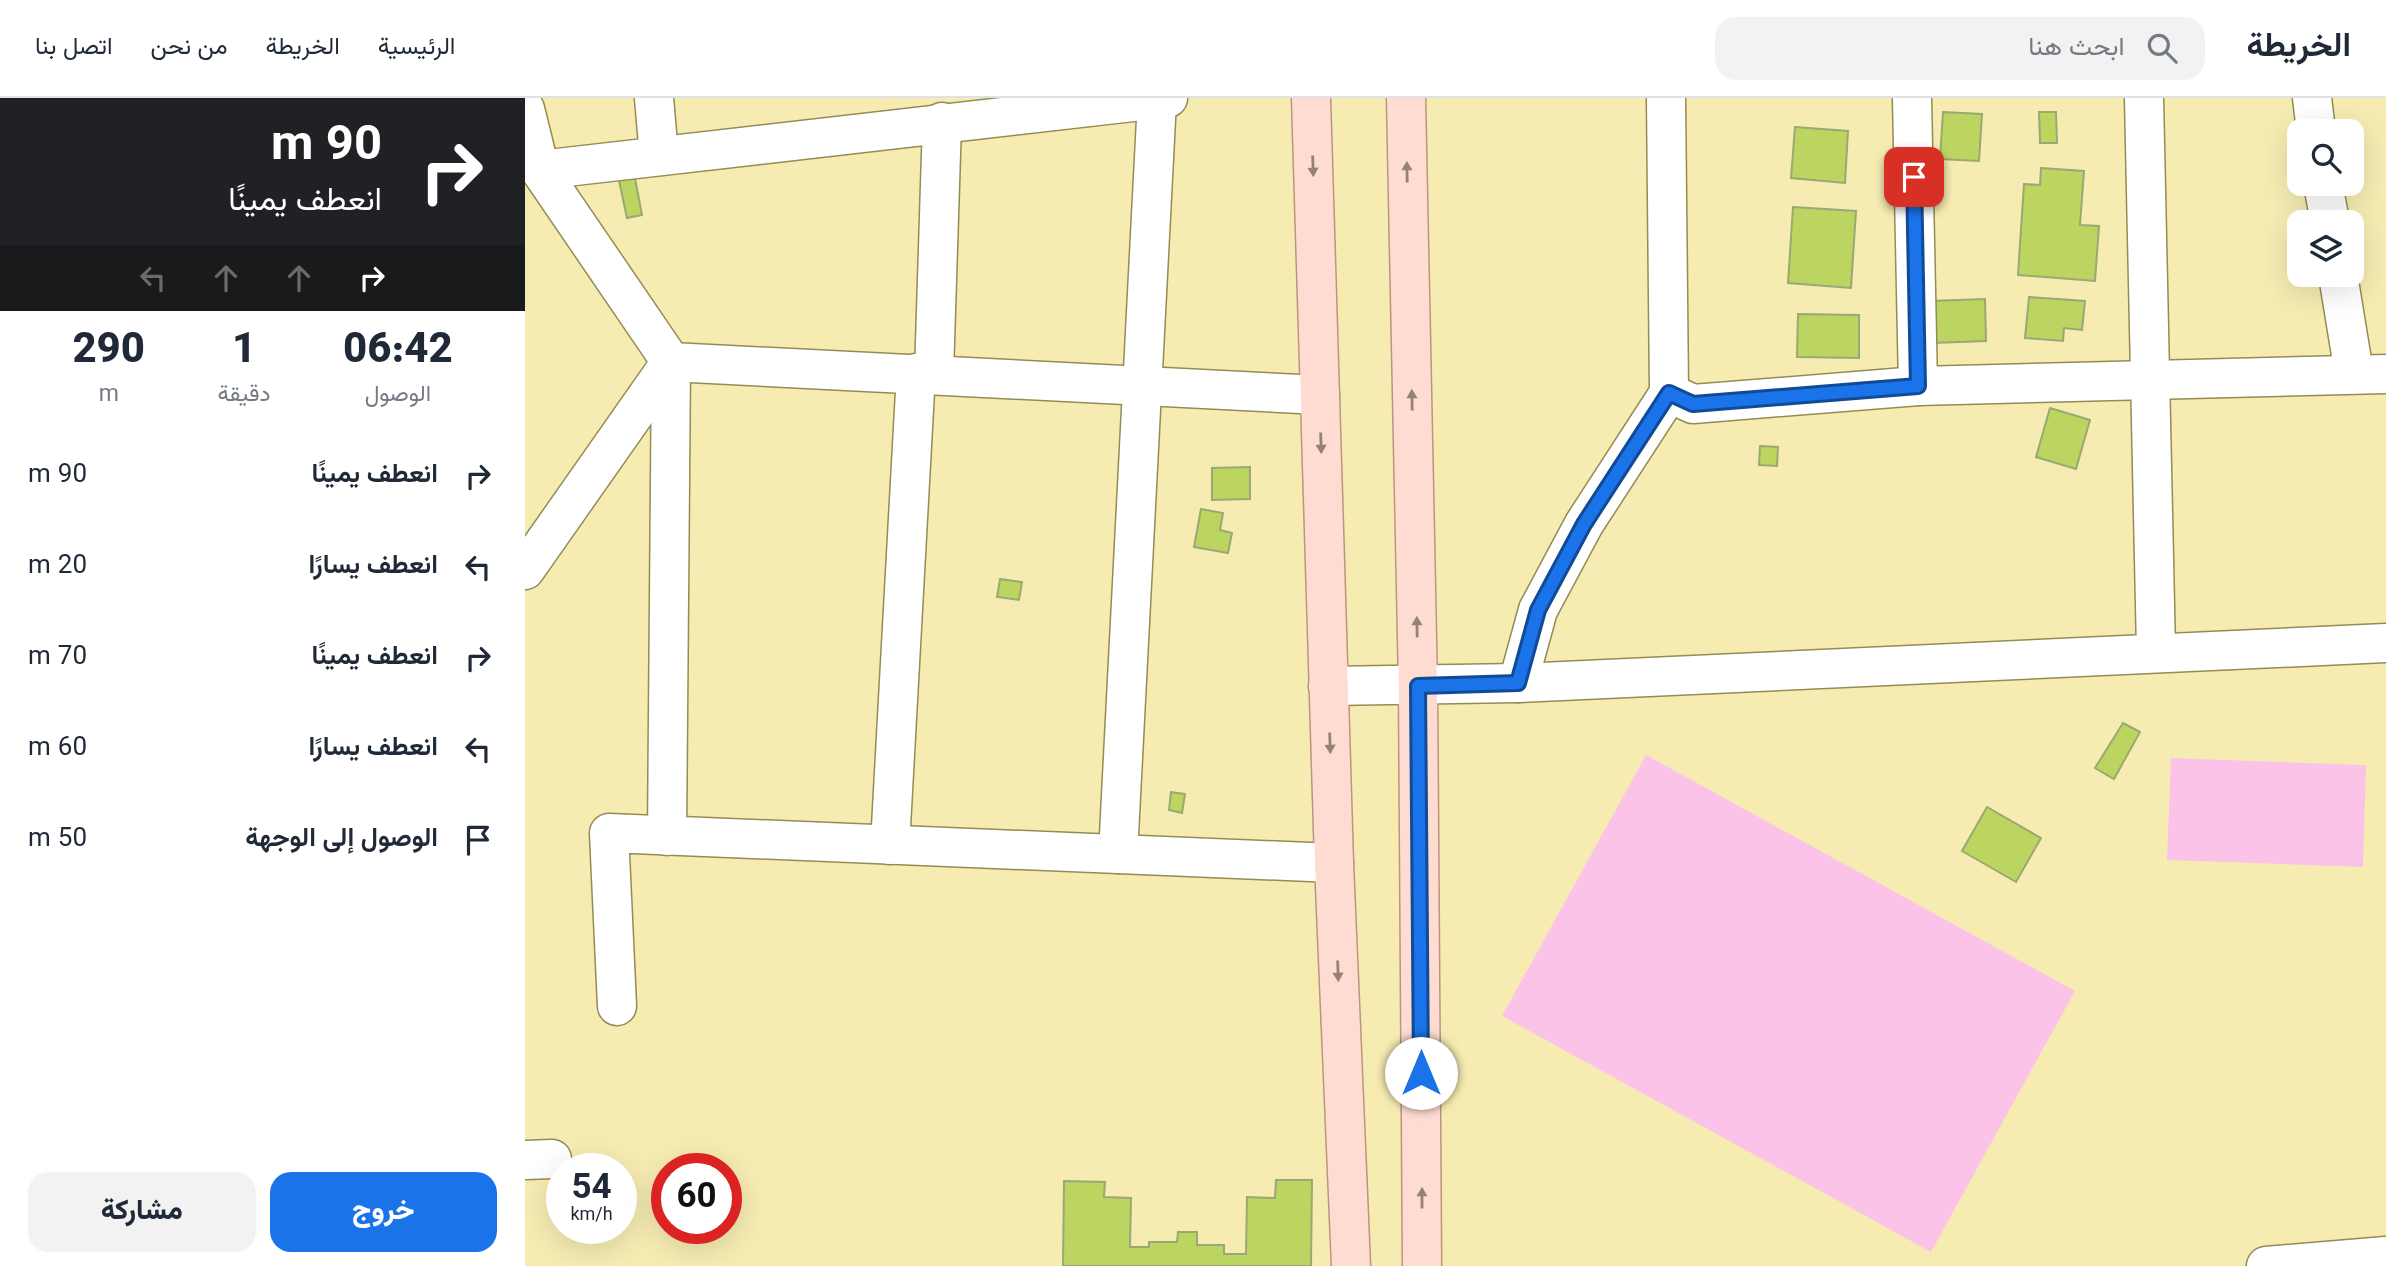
<!DOCTYPE html>
<html lang="ar">
<head>
<meta charset="utf-8">
<style>
	body { margin:0; font-family:Georgia,Vazirmatn,serif; background:#f2f2f3; color:#1f2937; direction:rtl; height:100vh; display:flex; flex-direction:column; font-size:26px; white-space:nowrap }
	* { box-sizing:border-box; margin:0 }
	p { font-size:23px; color:#747a83 }
	.icon { flex:none; width:38px; height:38px; fill:none; stroke:currentColor; stroke-width:2; stroke-linecap:round; stroke-linejoin:round }
	.map { position:relative; flex:1; overflow:hidden; direction:ltr }
	.sheet { display:flex; flex-direction:column; background:#fff; width:525px }
	.sheet>* { flex:none }
	.hud { background:#202124; color:#fff; overflow:hidden }
	.fabs { position:absolute; left:1762px; top:21px; display:grid; gap:14px }
	.fabs a { display:grid; place-items:center; width:77px; height:77px; border-radius:14px; background:#fff; box-shadow:0 7px 28px #0002; font-size:35px }
	.speed { position:absolute; left:21px; top:1055px; display:flex; gap:14px; font-size:35px; font-weight:700; text-align:center }
	.speed>* { display:grid; place-content:center; width:91px; height:91px; border-radius:50%; background:#fff; box-shadow:0 7px 28px #0002; line-height:1 }
	.speed small { font-size:18px; font-weight:400 }
	.speed .limit { border:10px solid #d22; background:#fff; color:#111 }
	.pin { position:absolute; display:grid; place-items:center; width:60px; height:60px; color:#fff; margin:-30px; border-radius:14px; box-shadow:0 4px 10px #0006 }
	.me { position:absolute; width:77px; margin:-38px; rotate:0deg; stroke-linejoin:round; filter:drop-shadow(0 0 5px #0008) }
	.turn { display:flex; align-items:center; gap:24px; height:147px; padding:0 28px; font-size:32px }
	.turn .icon { width:91px; height:91px; stroke-width:2.5 }
	.turn b { display:block; font-size:49px; line-height:60px }
	.lanes { display:flex; align-items:center; height:66px; padding:0 28px; background:#0003; justify-content:center; gap:35px; direction:ltr }
	.lanes .off { opacity:.35 }
	.eta { display:flex; justify-content:space-evenly; align-items:center; height:119px; text-align:center }
	.eta b { font-size:42px; font-weight:800; line-height:49px }
	.cta { display:flex; gap:14px; margin-top:auto; padding:14px 28px }
	.cta a { flex:1; height:80px; border-radius:21px; background:#1a73e8; color:#fff; font-size:28px; font-weight:800; line-height:80px; text-align:center }
	.cta a+a { background:#f2f2f3; color:#1f2937 }
	ul { padding:0; list-style:none }
	li { display:flex; align-items:center; gap:21px; height:91px; padding:0 28px }
	li div { flex:1 }
	li b { display:block; font-size:26px }
	li em { font-style:normal }
	header { display:flex; align-items:center; gap:42px; box-sizing:border-box; height:98px; padding:0 35px; background:#fff; border-bottom:2px solid #e0e1e3 }
	header strong { font-size:33px }
	nav { display:flex; gap:38px; margin-inline-start:auto; font-size:24px }
	.search { width:490px; height:63px; background:#f2f2f3; display:flex; align-items:center; gap:18px; box-sizing:border-box; padding:0 24px; border-radius:21px; color:#747a83; font-size:26px }
	main { display:flex; flex:1; min-height:0 }
	.map>svg:first-child { display:block }
	.green { fill:#fbc3e8 }
	.building { fill:#bcd561; stroke:#9aa873; stroke-width:2 }
	.lines { fill:none; stroke-linecap:round; stroke-linejoin:round }
	.minor-casing { stroke:#948b55; stroke-width:41 }
	.major-casing { stroke:#bb9580; stroke-width:41 }
	.minor { stroke:#fff; stroke-width:38 }
	.major { stroke:#fedcd1; stroke-width:38 }
	.oneway { fill:#958372 }
	.route-casing { stroke:#114b97; stroke-width:18 }
	.route { stroke:#1a73e8; stroke-width:12 }
</style>
</head>
<body>
<header>
<strong>الخريطة</strong>
<div class="search"><svg class="icon" aria-label="search" viewBox="0 0 24 24"><circle cx="10" cy="10" r="6"/><path d="M15 15l6 6"/></svg>ابحث هنا</div>
<nav><a>الرئيسية</a><a>الخريطة</a><a>من نحن</a><a>اتصل بنا</a></nav>
</header>
<main>
<div class="map">
<svg width="1861" height="1168" viewBox="0 0 1861 1168">
	<rect width="100%" height="100%" fill="#f6ecb2"/>
	<!-- green -->
	<g class="green">
		<polygon points="1121,657 1550,893 1406,1154 977,918"/>
		<polygon points="1646,660 1841,667 1838,769 1642,762"/>
	</g>
	<!-- building -->
	<g class="building">
		<polygon points="1418,14 1457,16 1454,63 1415,61"/>
		<polygon points="1514,14 1531,14 1532,45 1515,45"/>
		<polygon points="1270,29 1323,33 1320,85 1266,80"/>
		<polygon points="108,70 117,117 102,120 92,73"/>
		<polygon points="1516,70 1559,73 1555,127 1574,128 1570,183 1493,177 1499,86 1515,87"/>
		<polygon points="1268,109 1331,113 1326,190 1263,185"/>
		<polygon points="1504,199 1560,203 1557,232 1539,230 1538,243 1500,240"/>
		<polygon points="1460,201 1461,243 1408,245 1406,203"/>
		<polygon points="1273,216 1334,217 1334,260 1272,259"/>
		<polygon points="1525,310 1565,322 1551,371 1511,359"/>
		<polygon points="1235,348 1253,349 1252,368 1234,367"/>
		<polygon points="725,369 725,401 687,402 687,370"/>
		<polygon points="676,411 698,415 695,432 707,435 703,455 669,449"/>
		<polygon points="475,481 497,484 494,502 472,499"/>
		<polygon points="1598,625 1615,634 1589,681 1570,670"/>
		<polygon points="646,694 660,696 657,715 644,712"/>
		<polygon points="1462,709 1516,740 1491,784 1437,753"/>
		<polygon points="751,1082 787,1082 786,1168 538,1168 539,1083 580,1084 579,1099 606,1100 605,1149 624,1149 624,1144 652,1144 653,1134 672,1134 672,1147 699,1147 699,1156 721,1156 722,1099 750,1100"/>
	</g>
	<g class="lines">
		<defs>
			<g id="minor">
				<polyline points="129,0 134,58"/>
				<polyline points="1387,0 1393,288"/>
				<polyline points="1619,0 1631,553"/>
				<polyline points="1787,0 1791,33"/>
				<polyline points="0,11 15,72 146,264 142,738"/>
				<polyline points="15,72 643,0"/>
				<polyline points="1798,86 1805,124"/>
				<polyline points="1813,177 1829,275"/>
				<polyline points="146,264 795,297"/>
				<polyline points="409,276 417,24"/>
				<polyline points="1144,295 1168,306 1393,288 1861,276"/>
				<polyline points="0,472 146,264"/>
				<polyline points="993,585 1013,512 1059,426 1144,295 1141,0"/>
				<polyline points="803,588 993,585 1861,545"/>
				<polyline points="365,747 391,275"/>
				<polyline points="593,756 632,2"/>
				<polyline points="92,908 84,735 809,765"/>
				<polyline points="0,1062 27,1061"/>
				<polyline points="1741,1168 1861,1158"/>
			</g>
			<g id="major">
				<polyline points="786,0 809,765 826,1168"/>
				<polyline points="881,0 893,588 897,1168"/>
			</g>
		</defs>
		<!-- minor casing -->
		<use href="#minor" class="minor-casing"/>
		<!-- major casing -->
		<use href="#major" class="major-casing"/>
		<!-- minor -->
		<use href="#minor" class="minor"/>
		<!-- major -->
		<use href="#major" class="major"/>
	</g>
	<!-- one-way arrows -->
	<defs><path id="oneway-solid" d="M-6-.8H1V-3.2L6.5 0L1 3.2V.8H-6Z" transform="scale(1.75)"/></defs>
	<g class="oneway">
		<use href="#oneway-solid" transform="translate(788 68) rotate(88)"/>
		<use href="#oneway-solid" transform="translate(882 74) rotate(-91)"/>
		<use href="#oneway-solid" transform="translate(887 302) rotate(-91)"/>
		<use href="#oneway-solid" transform="translate(796 345) rotate(88)"/>
		<use href="#oneway-solid" transform="translate(892 529) rotate(-91)"/>
		<use href="#oneway-solid" transform="translate(805 645) rotate(88)"/>
		<use href="#oneway-solid" transform="translate(813 873) rotate(88)"/>
		<use href="#oneway-solid" transform="translate(897 1100) rotate(-90)"/>
	</g>
	<g class="lines">
		<defs>
			<polyline id="route" points="896,975 893,588 993,585 1013,512 1059,426 1144,295 1168,306 1393,288 1389,79"/>
		</defs>
		<!-- route casing -->
		<use href="#route" class="route-casing"/>
		<!-- route -->
		<use href="#route" class="route"/>
	</g>
</svg>
<div class="fabs">
<a><svg class="icon" aria-label="search" viewBox="0 0 24 24"><circle cx="10" cy="10" r="6"/><path d="M15 15l6 6"/></svg></a>
<a><svg class="icon" aria-label="layers" viewBox="0 0 24 24"><path d="M12 4l9 5-9 5-9-5zM3 14l9 5 9-5"/></svg></a>
</div>
<div class="speed"><div>54<small>km/h</small></div><div class="limit">60</div></div>
<div class="pin" style="left:1389px;top:79px;background:#d93025"><svg class="icon" aria-label="arrive" viewBox="0 0 24 24"><path d="M6 21V4h12l-3 4 3 4H6"/></svg></div>
<svg class="me" style="left:896px;top:975px" viewBox="-20 -20 40 40"><circle r="19" fill="#fff"/><path d="M0-13L10 11 0 6-10 11z" fill="#1a73e8"/></svg>
</div>
<section class="sheet">
<div class="hud">
<div class="turn"><svg class="icon" aria-label="right" viewBox="0 0 24 24"><path d="M7 20v-9h11M14 6l5 5-5 5"/></svg><div><b>90 m</b>انعطف يمينًا</div></div>
<div class="lanes"><svg class="icon off" aria-label="left" viewBox="0 0 24 24"><path d="M17 20v-9H6M10 6l-5 5 5 5"/></svg><svg class="icon off" aria-label="ahead" viewBox="0 0 24 24"><path d="M12 20V5M6 11l6-6 6 6"/></svg><svg class="icon off" aria-label="ahead" viewBox="0 0 24 24"><path d="M12 20V5M6 11l6-6 6 6"/></svg><svg class="icon" aria-label="right" viewBox="0 0 24 24"><path d="M7 20v-9h11M14 6l5 5-5 5"/></svg></div>
</div>
<div class="eta">
<div><b>06:42</b><p>الوصول</p></div>
<div><b>1</b><p>دقيقة</p></div>
<div><b>290</b><p>m</p></div>
</div>
<ul>
<li><svg class="icon" aria-label="right" viewBox="0 0 24 24"><path d="M7 20v-9h11M14 6l5 5-5 5"/></svg><div><b>انعطف يمينًا</b></div><em>90 m</em></li>
<li><svg class="icon" aria-label="left" viewBox="0 0 24 24"><path d="M17 20v-9H6M10 6l-5 5 5 5"/></svg><div><b>انعطف يسارًا</b></div><em>20 m</em></li>
<li><svg class="icon" aria-label="right" viewBox="0 0 24 24"><path d="M7 20v-9h11M14 6l5 5-5 5"/></svg><div><b>انعطف يمينًا</b></div><em>70 m</em></li>
<li><svg class="icon" aria-label="left" viewBox="0 0 24 24"><path d="M17 20v-9H6M10 6l-5 5 5 5"/></svg><div><b>انعطف يسارًا</b></div><em>60 m</em></li>
<li><svg class="icon" aria-label="arrive" viewBox="0 0 24 24"><path d="M6 21V4h12l-3 4 3 4H6"/></svg><div><b>الوصول إلى الوجهة</b></div><em>50 m</em></li>
</ul>
<div class="cta"><a>خروج</a><a>مشاركة</a></div>
</section>
</main>
</body>
</html>
